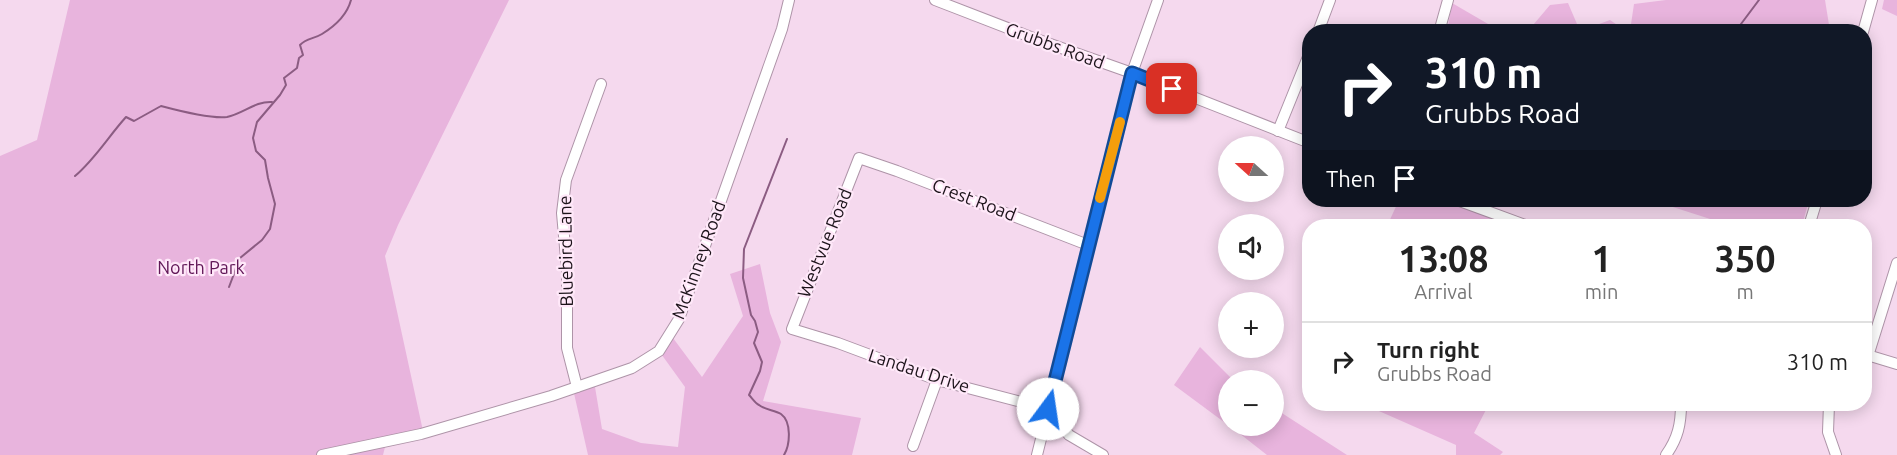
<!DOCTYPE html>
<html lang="en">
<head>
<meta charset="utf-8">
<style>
	body { margin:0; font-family:Ubuntu,sans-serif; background:#f6f6f6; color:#222; height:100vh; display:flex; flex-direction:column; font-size:22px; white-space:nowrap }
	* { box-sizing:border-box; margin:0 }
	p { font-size:20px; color:#767676 }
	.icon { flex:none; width:33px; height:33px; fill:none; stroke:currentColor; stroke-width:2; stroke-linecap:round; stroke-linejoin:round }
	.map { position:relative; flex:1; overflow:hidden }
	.drawer { position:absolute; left:1302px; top:219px; width:570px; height:192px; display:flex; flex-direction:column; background:#fff; border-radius:24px; box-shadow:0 3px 15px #0003 }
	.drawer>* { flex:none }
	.top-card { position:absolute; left:1302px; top:24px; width:570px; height:183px; border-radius:24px; box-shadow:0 3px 15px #0003; background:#111827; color:#fff; overflow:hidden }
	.needle { width:39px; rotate:291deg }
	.fabs { position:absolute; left:1218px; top:136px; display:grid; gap:12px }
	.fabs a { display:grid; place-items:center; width:66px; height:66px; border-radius:50%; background:#fff; box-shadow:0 3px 15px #0003; font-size:30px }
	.pin { position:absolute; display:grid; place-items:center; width:51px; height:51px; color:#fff; margin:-26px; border-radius:12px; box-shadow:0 3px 9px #0006 }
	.me { position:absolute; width:66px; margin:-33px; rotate:14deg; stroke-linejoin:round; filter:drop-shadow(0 0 4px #0008) }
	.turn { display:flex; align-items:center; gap:21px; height:126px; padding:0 24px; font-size:27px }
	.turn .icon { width:78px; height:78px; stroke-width:2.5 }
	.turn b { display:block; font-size:42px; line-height:51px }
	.then { display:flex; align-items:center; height:57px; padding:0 24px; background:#0003; gap:12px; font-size:22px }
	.eta { display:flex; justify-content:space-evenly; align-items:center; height:102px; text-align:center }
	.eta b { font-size:36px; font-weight:700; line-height:42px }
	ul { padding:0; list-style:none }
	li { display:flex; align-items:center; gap:18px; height:78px; padding:0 24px; border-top:2px solid #e0e0e0 }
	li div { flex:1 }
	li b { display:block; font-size:22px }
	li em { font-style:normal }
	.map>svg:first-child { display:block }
	.green { fill:#e8b4dd }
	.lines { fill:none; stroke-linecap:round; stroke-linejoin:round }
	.stream { stroke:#8b5c82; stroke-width:2 }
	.minor-casing { stroke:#ae94a8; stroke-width:12 }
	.minor { stroke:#fff; stroke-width:10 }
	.route-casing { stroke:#114b97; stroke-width:15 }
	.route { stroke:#1a73e8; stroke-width:10 }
	.slow { stroke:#f59e0b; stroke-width:10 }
	.labels { text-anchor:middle; stroke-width:4.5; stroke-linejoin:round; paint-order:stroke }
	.street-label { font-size:18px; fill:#1c131a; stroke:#ffe8f9 }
	.park-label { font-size:18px; fill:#611657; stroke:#ffe8f9 }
</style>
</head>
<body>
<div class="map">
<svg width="1897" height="455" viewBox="0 0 1897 455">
	<rect width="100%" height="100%" fill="#f5d9ee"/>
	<!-- green -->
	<g class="green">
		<polygon points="70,0 509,0 398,225 385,256 423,431 387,439 383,455 0,455 0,156 37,140"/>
		<polygon points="1666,0 1825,0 1830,31 1630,31 1634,4"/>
		<polygon points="1884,0 1897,0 1897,16 1882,9"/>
		<polygon points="1452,3 1495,28 1515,31 1455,31 1448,26"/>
		<polygon points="1568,3 1580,31 1610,20 1626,31 1528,31 1550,5"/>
		<polygon points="1399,200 1457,200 1522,226 1387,226"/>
		<polygon points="1651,200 1809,200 1802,226 1732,226"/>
		<polygon points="760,264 770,313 781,342 763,401 861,418 852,455 588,455 573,389 594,381 602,429 641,443 678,447 685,387 659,351 670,334 702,377 743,316 730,274"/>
		<polygon points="1200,347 1234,381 1228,381 1228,425 1174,385"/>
		<polygon points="1363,404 1489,404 1474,433 1503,452 1500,455 1456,455 1456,445"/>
		<polygon points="1274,408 1347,455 1267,455 1230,426 1274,426"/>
	</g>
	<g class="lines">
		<!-- stream -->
		<g class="stream">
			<polyline points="1735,32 1759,0"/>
			<path d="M 75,176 C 95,159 108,137 126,117 L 134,121 L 161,106 C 176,110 211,119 227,117 C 243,114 255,101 272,102"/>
			<path d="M 229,287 L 240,258 L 262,240 L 270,229 L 275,204 L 268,178 L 265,160 L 256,151 L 253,138 L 257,122 L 280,95 L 286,85 L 284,78 L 297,68 L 299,58 L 303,55 L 300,45 C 306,38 314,39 322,34 C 335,26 347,15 351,0"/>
			<path d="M 784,455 C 790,445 792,422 781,414 C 775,410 765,410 759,405 C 755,403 752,398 749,395 L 760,371 L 762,362 L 754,343 L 758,332 L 755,321 L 751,315 L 743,278 L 744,249 L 787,139"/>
		</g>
		<defs>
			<g id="minor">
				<polyline points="935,0 1036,39 1132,73 1310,143"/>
				<polyline points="1318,32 1330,0"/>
				<polyline points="1439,32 1448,0"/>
				<polyline points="1863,32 1872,0"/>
				<polyline points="1278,131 1310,52"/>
				<polyline points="1457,200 1528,226"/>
				<polyline points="1809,226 1817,200"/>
				<polyline points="1088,245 897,171 859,158 792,329 838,343 937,380 1048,409 1069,435 1103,455"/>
				<polyline points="1864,354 1897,364"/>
				<polyline points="1868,356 1897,263"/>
				<polyline points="577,387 567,348 567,270 562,213 566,180 601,84"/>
				<polyline points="1829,404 1828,432 1836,455"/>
				<polyline points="913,446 937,380"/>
				<polyline points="322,455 421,434 551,396 632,368 659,351 679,319 782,29 789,0"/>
				<polyline points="1037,455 1132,73 1158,0"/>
				<path d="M 1666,455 C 1678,438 1681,424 1681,404"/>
			</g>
		</defs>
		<!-- minor casing -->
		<use href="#minor" class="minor-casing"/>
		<!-- minor -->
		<use href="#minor" class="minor"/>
	</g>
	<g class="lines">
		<defs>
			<polyline id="route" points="1048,409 1132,73 1172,89"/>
		</defs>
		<!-- route casing -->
		<use href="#route" class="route-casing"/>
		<!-- route -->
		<use href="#route" class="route"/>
		<!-- slow -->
		<polyline class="slow" points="1100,198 1120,122"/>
	</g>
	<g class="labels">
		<!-- street labels -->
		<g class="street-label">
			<text transform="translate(1055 46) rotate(20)" y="6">Grubbs Road</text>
			<text transform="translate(974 200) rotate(21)" y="6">Crest Road</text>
			<text transform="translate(825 243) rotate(-68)" y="6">Westvue Road</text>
			<text transform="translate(566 251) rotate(-91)" y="6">Bluebird Lane</text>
			<text transform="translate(699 260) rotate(-70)" y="6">McKinney Road</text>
			<text transform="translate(919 371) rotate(18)" y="6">Landau Drive</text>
		</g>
		<!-- park labels -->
		<g class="park-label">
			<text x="201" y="274">North Park</text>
		</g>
	</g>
</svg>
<div class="fabs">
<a><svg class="needle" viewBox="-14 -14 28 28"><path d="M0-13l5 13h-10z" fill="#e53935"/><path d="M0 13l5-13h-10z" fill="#767676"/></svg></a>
<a><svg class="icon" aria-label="sound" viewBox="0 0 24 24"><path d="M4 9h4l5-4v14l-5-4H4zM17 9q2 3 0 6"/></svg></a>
<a>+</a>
<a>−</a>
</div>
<div class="pin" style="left:1172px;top:89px;background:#d93025"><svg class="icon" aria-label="arrive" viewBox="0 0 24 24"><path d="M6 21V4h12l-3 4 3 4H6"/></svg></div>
<svg class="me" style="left:1048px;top:409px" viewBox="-20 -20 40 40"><circle r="19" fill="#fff"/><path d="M0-13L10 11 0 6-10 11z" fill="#1a73e8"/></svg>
<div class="top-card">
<div class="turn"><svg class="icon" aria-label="right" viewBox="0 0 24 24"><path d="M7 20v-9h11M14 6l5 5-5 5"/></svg><div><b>310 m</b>Grubbs Road</div></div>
<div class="then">Then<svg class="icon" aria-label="arrive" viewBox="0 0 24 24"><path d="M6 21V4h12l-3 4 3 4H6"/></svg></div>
</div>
<section class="drawer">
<div class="eta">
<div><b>13:08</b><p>Arrival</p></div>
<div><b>1</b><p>min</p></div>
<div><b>350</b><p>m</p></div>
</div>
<ul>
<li><svg class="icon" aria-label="right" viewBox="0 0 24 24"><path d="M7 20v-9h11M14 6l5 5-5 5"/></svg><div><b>Turn right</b><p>Grubbs Road</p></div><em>310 m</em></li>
</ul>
</section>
</div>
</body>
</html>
